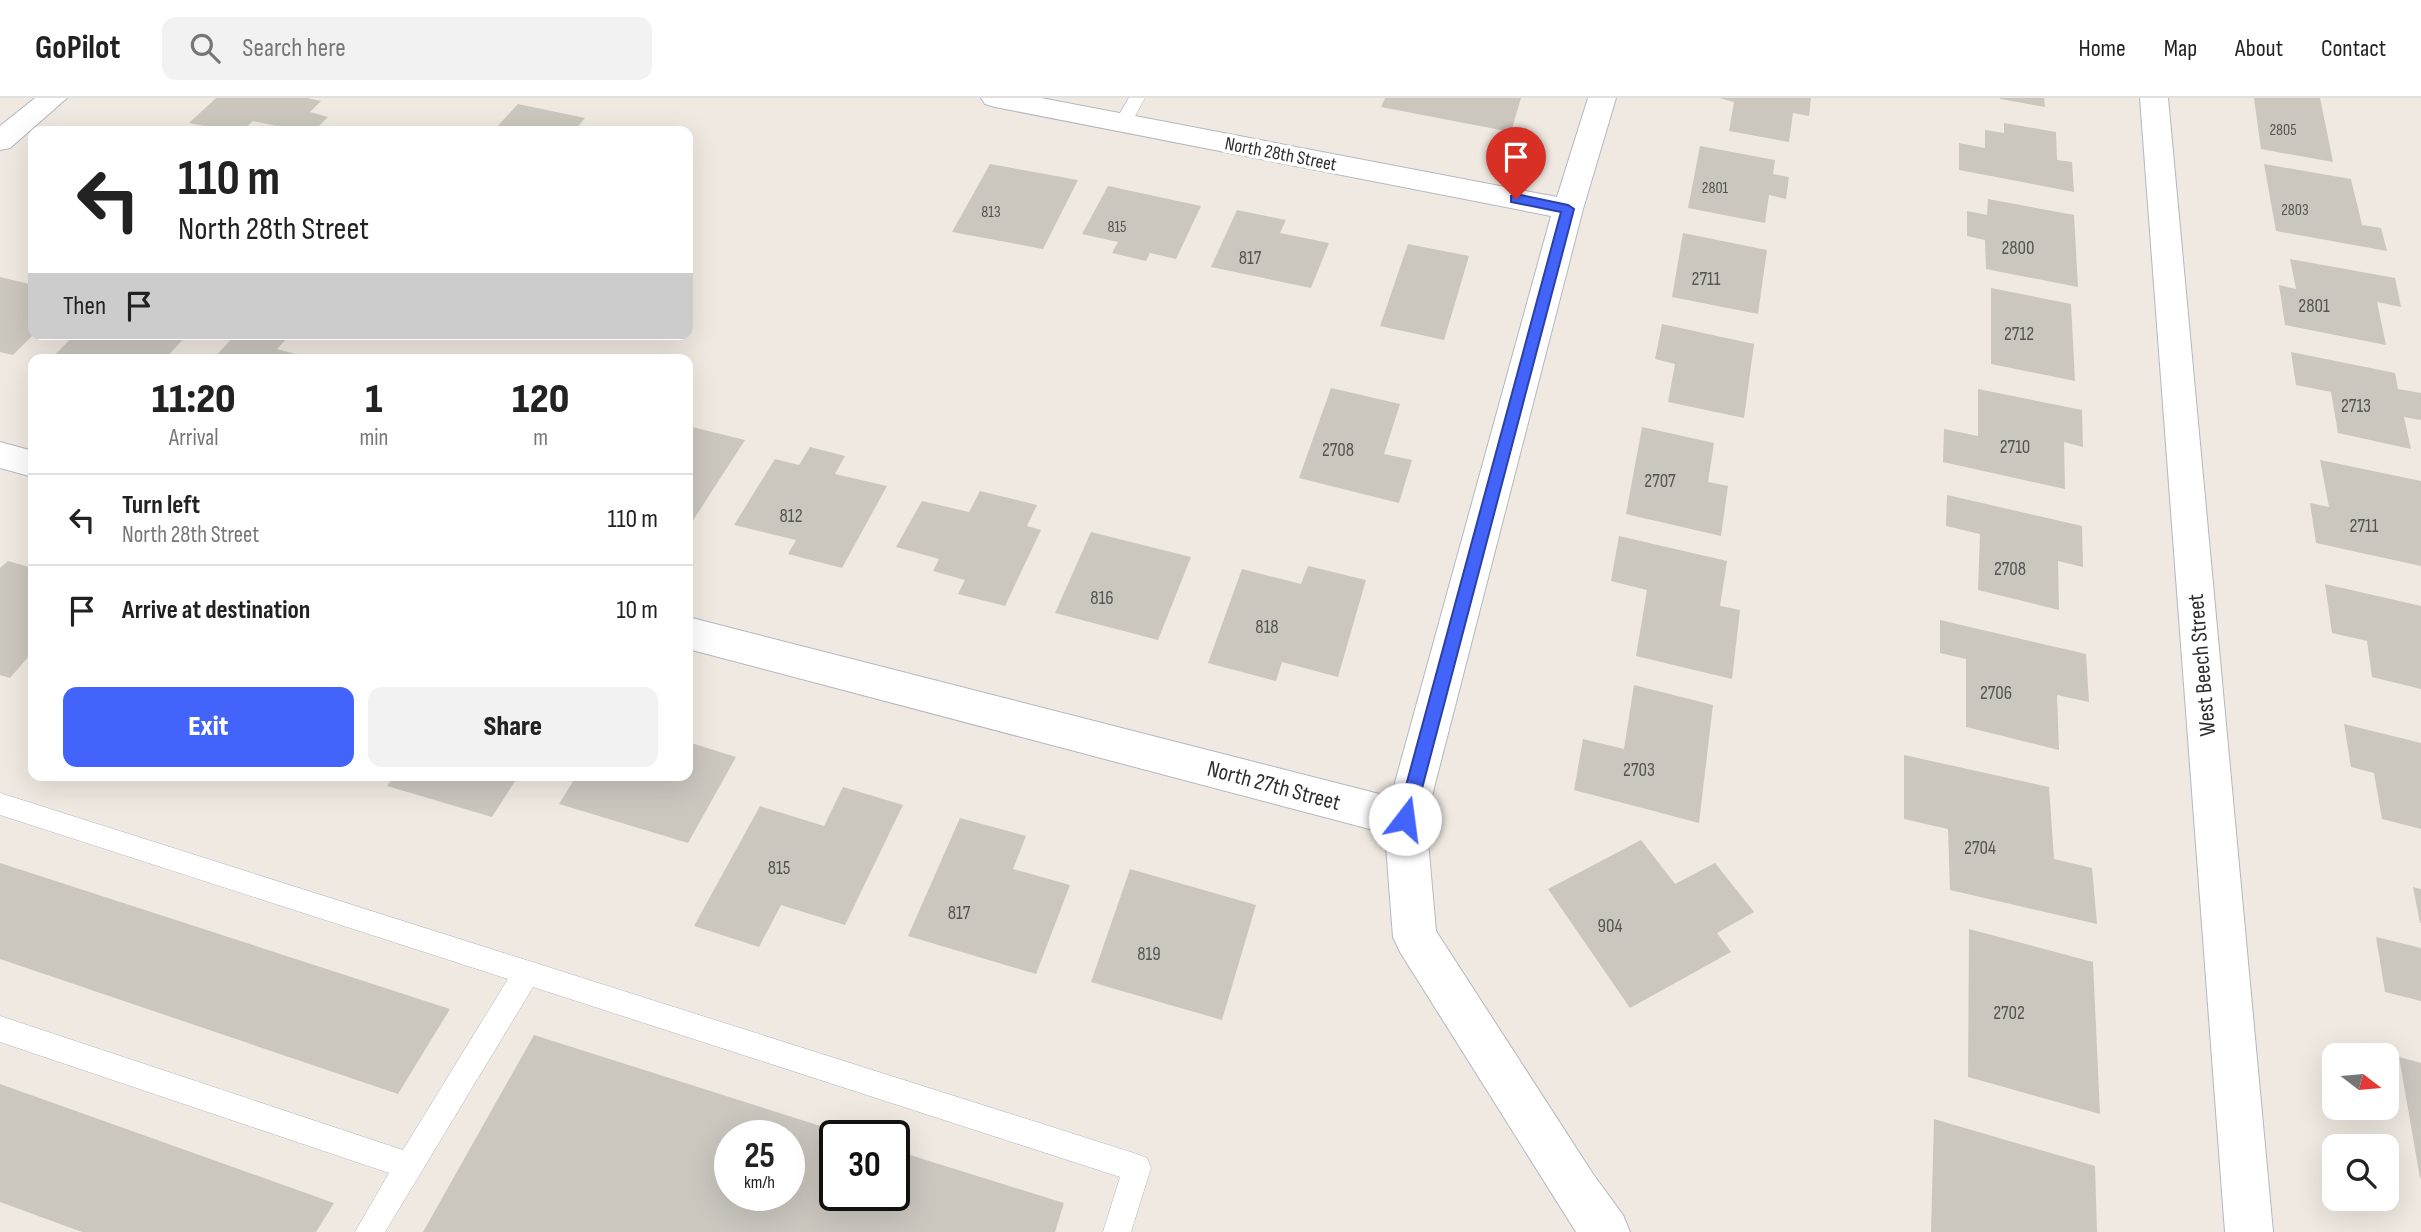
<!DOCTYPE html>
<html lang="en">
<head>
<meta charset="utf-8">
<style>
	body { margin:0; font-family:"Sofia Sans Condensed",sans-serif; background:#f2f2f2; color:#222; height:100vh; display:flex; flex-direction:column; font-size:26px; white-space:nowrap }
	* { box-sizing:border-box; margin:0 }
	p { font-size:23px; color:#767676 }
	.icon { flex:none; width:38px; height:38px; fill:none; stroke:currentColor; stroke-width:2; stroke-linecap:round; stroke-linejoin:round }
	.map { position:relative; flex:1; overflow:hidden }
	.drawer { position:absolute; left:28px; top:256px; width:665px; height:427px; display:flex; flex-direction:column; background:#fff; border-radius:14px; box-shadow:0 7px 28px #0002 }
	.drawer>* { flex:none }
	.guide { position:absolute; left:28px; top:28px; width:665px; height:214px; border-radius:14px; box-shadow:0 7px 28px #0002; background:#fff; color:#222; overflow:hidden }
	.needle { width:46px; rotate:106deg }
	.controls { position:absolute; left:2322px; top:945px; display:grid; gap:14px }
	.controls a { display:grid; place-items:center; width:77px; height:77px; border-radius:14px; background:#fff; box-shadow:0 7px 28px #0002; font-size:35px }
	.speed { position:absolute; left:714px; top:1022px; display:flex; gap:14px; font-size:35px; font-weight:700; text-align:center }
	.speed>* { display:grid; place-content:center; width:91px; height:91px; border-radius:50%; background:#fff; box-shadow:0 7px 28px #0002; line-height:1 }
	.speed small { font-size:18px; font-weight:400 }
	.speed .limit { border:4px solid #111; border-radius:10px; background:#fff; color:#111 }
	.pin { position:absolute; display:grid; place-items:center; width:60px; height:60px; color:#fff; margin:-72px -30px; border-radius:50% 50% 50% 0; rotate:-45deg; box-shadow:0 0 7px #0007 }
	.pin .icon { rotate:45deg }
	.me { position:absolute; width:77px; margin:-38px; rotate:15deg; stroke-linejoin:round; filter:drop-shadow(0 0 5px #0008) }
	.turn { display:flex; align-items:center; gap:24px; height:147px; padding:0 35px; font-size:32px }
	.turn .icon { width:91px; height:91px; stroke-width:2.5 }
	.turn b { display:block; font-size:49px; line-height:60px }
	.then { display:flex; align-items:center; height:66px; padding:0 35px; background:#0003; gap:14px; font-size:26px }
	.eta { display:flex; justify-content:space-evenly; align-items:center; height:119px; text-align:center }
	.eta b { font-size:42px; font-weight:800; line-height:49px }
	.cta { display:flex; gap:14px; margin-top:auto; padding:14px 35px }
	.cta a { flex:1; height:80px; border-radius:14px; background:#4264fb; color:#fff; font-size:28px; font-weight:800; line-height:80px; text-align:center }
	.cta a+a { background:#f2f2f2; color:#222 }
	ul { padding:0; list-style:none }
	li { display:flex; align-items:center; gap:21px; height:91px; padding:0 35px; border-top:2px solid #e0e0e0 }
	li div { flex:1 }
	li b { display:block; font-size:26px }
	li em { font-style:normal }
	header { display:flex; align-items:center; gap:42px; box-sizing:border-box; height:98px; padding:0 35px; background:#fff; border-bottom:2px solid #e0e0e0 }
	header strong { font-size:33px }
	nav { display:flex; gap:38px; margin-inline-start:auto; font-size:24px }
	.search { width:490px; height:63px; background:#f2f2f2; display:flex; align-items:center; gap:18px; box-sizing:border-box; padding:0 24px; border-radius:14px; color:#767676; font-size:26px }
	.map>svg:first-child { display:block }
	.building { fill:#cbc7bf; fill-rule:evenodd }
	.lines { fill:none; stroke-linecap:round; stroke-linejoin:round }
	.service-casing { stroke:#b4b7c1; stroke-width:1 }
	.minor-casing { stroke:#b4b7c1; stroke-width:2 }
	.secondary-casing { stroke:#b4b7c1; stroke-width:2 }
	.service { fill:#fff; fill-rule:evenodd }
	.minor { fill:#fff; fill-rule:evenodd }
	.secondary { fill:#fff; fill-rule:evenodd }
	.route { fill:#4264fb; stroke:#2b41a3; stroke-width:2 }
	.labels { text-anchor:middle; stroke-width:7; stroke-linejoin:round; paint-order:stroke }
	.far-number-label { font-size:16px; fill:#555452 }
	.far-street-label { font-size:19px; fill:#2e2e2e; stroke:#fff }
	.number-label { font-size:19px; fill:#555452 }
	.street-label { font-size:23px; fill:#2e2e2e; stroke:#fff }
</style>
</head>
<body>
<header>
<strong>GoPilot</strong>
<div class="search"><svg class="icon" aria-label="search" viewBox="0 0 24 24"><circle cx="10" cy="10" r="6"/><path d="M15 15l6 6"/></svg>Search here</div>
<nav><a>Home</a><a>Map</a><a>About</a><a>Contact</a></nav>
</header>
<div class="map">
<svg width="2421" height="1134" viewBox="0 0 2421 1134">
	<rect width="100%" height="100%" fill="#efe9e1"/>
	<!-- building -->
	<g class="building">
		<polygon points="216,0 307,0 321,3 310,14 328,19 314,33 300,33 253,23 242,33 228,33 189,25"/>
		<polygon points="1385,0 1521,0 1511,34 1381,9"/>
		<polygon points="1719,0 1811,0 1809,18 1793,15 1789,44 1729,33 1734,4"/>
		<polygon points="2000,0 2044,0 2045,9 2000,1"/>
		<polygon points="2254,0 2320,0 2333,64 2261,51"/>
		<polygon points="518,6 585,20 574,33 493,33"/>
		<polygon points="2004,25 2056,34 2057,62 2072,64 2074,94 1959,72 1959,45 1985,50 1985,32 2004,35"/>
		<polygon points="1700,48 1775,62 1773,76 1789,79 1786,101 1769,97 1765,125 1688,110"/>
		<polygon points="990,66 1078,82 1043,151 952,134"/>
		<polygon points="2264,66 2351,81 2362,127 2381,130 2387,153 2276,133"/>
		<polygon points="1108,88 1201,108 1176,161 1150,155 1146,163 1112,155 1118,144 1082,136"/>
		<polygon points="1988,101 2074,117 2078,189 1986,171 1985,142 1967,138 1967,113 1987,117"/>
		<polygon points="1237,112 1286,122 1280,135 1329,145 1311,190 1211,169"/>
		<polygon points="1683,135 1767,152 1758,216 1672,199"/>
		<polygon points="1408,146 1469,158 1444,242 1380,228"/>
		<polygon points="2290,161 2395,180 2401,209 2377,204 2386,247 2285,227 2279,187 2296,191"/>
		<polygon points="0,179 33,187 33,237 13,257 0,254"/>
		<polygon points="1991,190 2071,206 2075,283 1991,266"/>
		<polygon points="1662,226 1754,246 1744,320 1668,304 1675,266 1655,261"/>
		<polygon points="75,236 188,236 165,261 51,261"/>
		<polygon points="236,236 269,236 287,240 277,251 313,261 213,261"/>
		<polygon points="2291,254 2395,275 2398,291 2421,295 2421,322 2404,319 2411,351 2338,335 2331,294 2296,287"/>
		<polygon points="1331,290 1400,306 1384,356 1412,362 1399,405 1299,380"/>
		<polygon points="1978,291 2082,312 2083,349 2064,344 2065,391 1943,364 1944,331 1978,338"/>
		<polygon points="688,328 745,342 688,430"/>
		<polygon points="1642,329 1714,345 1708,384 1728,388 1721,438 1626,416"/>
		<polygon points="810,349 845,358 835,376 887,388 842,470 788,456 796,442 734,427 775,361 799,367"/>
		<polygon points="2320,362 2421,383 2421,468 2316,445 2310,405 2329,409"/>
		<polygon points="980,393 1037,407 1027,428 1041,432 1005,508 958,496 965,482 933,473 939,461 896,449 922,403 969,414"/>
		<polygon points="1947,397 2082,428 2083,469 2058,463 2059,512 1978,492 1980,436 1946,428"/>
		<polygon points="1091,434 1191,459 1158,542 1055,515"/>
		<polygon points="1619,438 1727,463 1720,508 1740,512 1732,581 1636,558 1647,492 1611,483"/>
		<polygon points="8,463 33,470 33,560 29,558 10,580 0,577 0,470"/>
		<polygon points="1308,468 1366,482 1338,579 1282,564 1276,583 1208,565 1242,471 1301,486"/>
		<polygon points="2325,486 2421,508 2421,591 2372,579 2367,543 2332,535"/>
		<polygon points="1940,522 2086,556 2089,604 2057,597 2059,652 1966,629 1966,561 1940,555"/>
		<polygon points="1634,587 1713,607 1699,725 1574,692 1583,641 1624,651"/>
		<polygon points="2344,626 2421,645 2421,731 2382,721 2374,675 2351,669"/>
		<polygon points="688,644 736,659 688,745 559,706 577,677 688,677"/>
		<polygon points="1904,657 2049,689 2054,761 2092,770 2097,826 1950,792 1948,731 1904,721"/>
		<polygon points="395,677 519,677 492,719 387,688"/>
		<polygon points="843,689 903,707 845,827 781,807 759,849 694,828 760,708 824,728"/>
		<polygon points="960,720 1026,738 1013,771 1070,787 1036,876 908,838"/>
		<polygon points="1641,742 1675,786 1715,765 1754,814 1717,835 1731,854 1630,910 1548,791"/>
		<polygon points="0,765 450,911 398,996 0,861"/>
		<polygon points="1130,771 1256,807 1222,922 1091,884"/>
		<polygon points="2413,789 2421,791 2421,825 2420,825"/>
		<polygon points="1969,831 2093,864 2100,1016 1968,979"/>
		<polygon points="2376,839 2421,850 2421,903 2385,894"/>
		<path d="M 534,937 L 849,1037 L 835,1038 L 835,1097 L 894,1097 L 894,1052 L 1064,1105 L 1055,1134 L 423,1134 ZM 730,1038 L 789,1038 L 789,1097 L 730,1097 Z"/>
		<polygon points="2399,959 2421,965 2421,1080 2420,1080"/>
		<polygon points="0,986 334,1105 316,1134 82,1134 0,1104"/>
		<polygon points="1934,1021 2095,1068 2097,1134 1931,1134"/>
	</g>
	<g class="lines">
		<defs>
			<g id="service">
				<polygon points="1129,0 1145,0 1129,29 1117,29 1114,25"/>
				<polygon points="0,695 1137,1056 1147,1060 1151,1070 1131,1134 1103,1134 1120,1079 533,889 385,1134 355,1134 389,1075 0,944 0,918 403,1052 508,881 0,717"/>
			</g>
			<g id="minor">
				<polygon points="981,0 1041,0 1557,99 1588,0 1616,0 1583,111 1426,721 1436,833 1593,1076 1623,1117 1630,1134 1576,1134 1400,854 1393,839 1385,735 688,551 688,519 1391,699 1551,118 995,9 985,6"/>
				<polygon points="2140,0 2168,0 2273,1134 2225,1134"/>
				<polygon points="0,344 33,353 33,379 0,370"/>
			</g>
			<polygon id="secondary" points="35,0 67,0 10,50 0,52 0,28"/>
		</defs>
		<!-- service casing -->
		<use href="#service" class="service-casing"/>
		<!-- minor casing -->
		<use href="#minor" class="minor-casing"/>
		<!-- secondary casing -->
		<use href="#secondary" class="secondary-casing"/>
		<!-- service -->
		<use href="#service" class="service"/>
		<!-- minor -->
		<use href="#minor" class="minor"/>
		<!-- secondary -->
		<use href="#secondary" class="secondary"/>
	</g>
	<!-- route -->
	<polygon class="route" points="1516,96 1568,107 1574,111 1414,721 1411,727 1405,729 1399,727 1397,721 1561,114 1511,104 1511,98"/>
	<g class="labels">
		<!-- far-number labels -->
		<g class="far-number-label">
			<text x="2283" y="37">2805</text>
			<text x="1715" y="95">2801</text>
			<text x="2295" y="117">2803</text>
			<text x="991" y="119">813</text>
			<text x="1117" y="134">815</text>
		</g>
		<!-- far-street labels -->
		<g class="far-street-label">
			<text transform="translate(1281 55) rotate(11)" y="7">North 28th Street</text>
		</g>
		<!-- number labels -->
		<g class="number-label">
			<text x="2018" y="156">2800</text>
			<text x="1250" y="166">817</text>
			<text x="1706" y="187">2711</text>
			<text x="2314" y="214">2801</text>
			<text x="2019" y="242">2712</text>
			<text x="2356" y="314">2713</text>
			<text x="2015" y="355">2710</text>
			<text x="1338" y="358">2708</text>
			<text x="1660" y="389">2707</text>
			<text x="791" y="424">812</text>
			<text x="2364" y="434">2711</text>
			<text x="2010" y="477">2708</text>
			<text x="1102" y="506">816</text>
			<text x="1267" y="535">818</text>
			<text x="1996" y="601">2706</text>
			<text x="1639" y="678">2703</text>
			<text x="1980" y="756">2704</text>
			<text x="779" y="776">815</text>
			<text x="959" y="821">817</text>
			<text x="1610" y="834">904</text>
			<text x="1149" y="862">819</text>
			<text x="2009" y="921">2702</text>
		</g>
		<!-- street labels -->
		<g class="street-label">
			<text transform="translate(2201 567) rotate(-95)" y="8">West Beech Street</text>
			<text transform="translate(1274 687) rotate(15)" y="8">North 27th Street</text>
		</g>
	</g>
</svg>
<div class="controls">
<a><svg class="needle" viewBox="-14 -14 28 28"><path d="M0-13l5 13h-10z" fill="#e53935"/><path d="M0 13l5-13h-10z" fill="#767676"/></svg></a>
<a><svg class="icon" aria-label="search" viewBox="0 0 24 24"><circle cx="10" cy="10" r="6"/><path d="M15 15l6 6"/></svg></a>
</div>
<div class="speed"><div>25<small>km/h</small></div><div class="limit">30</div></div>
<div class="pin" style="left:1516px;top:101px;background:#d93025"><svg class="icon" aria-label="arrive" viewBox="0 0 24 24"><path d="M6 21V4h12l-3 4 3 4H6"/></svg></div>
<svg class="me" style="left:1405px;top:721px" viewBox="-20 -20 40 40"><circle r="19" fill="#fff"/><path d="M0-13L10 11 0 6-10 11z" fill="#4264fb"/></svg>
<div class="guide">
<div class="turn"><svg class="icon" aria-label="left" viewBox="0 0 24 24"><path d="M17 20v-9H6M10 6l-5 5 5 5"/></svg><div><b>110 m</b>North 28th Street</div></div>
<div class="then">Then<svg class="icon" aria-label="arrive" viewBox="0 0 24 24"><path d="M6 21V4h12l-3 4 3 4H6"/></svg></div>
</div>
<section class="drawer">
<div class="eta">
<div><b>11:20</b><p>Arrival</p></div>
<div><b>1</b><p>min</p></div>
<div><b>120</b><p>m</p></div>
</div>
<ul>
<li><svg class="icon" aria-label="left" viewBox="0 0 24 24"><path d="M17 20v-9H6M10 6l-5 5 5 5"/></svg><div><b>Turn left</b><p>North 28th Street</p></div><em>110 m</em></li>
<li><svg class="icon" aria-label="arrive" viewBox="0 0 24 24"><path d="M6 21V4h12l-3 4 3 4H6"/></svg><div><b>Arrive at destination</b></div><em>10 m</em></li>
</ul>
<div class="cta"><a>Exit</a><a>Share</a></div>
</section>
</div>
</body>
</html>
